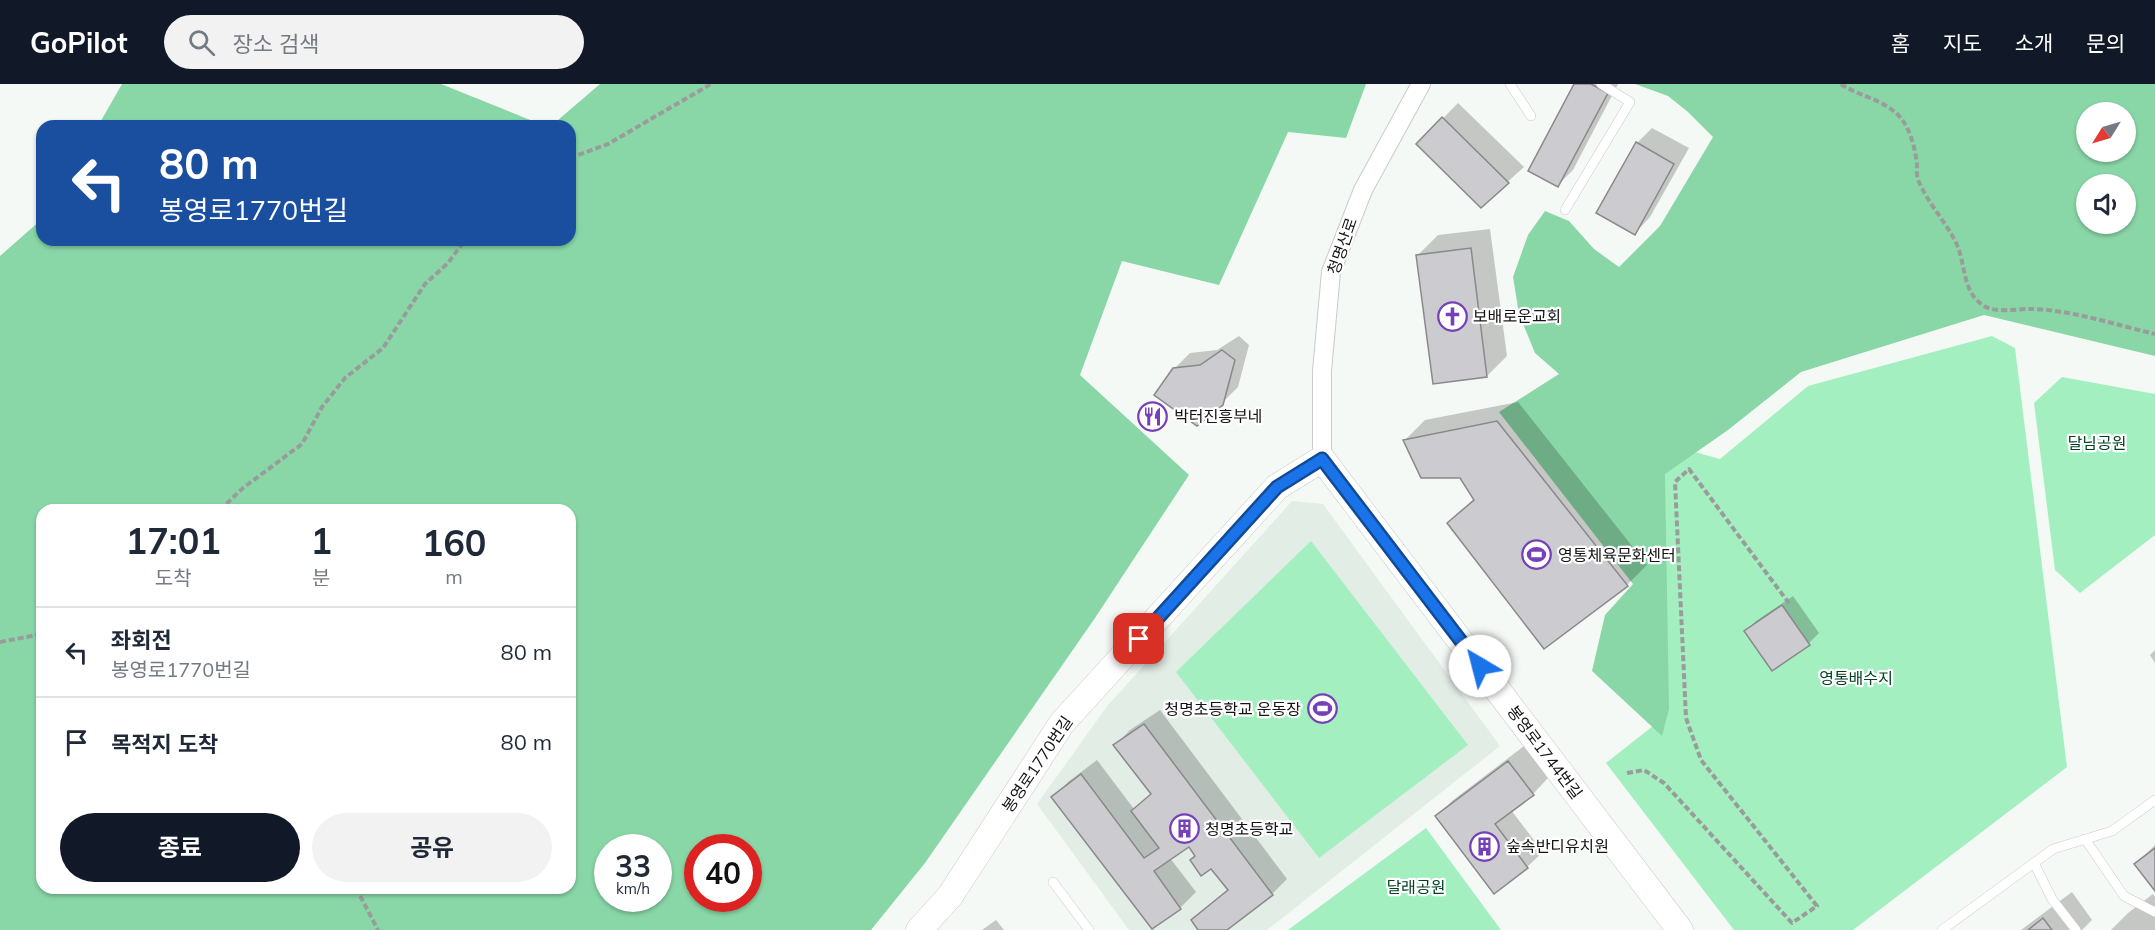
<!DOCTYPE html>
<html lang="ko">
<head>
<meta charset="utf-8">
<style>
	body { margin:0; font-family:Mulish,"Noto Sans KR",sans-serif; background:#f2f2f3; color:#1f2937; height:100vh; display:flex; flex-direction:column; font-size:22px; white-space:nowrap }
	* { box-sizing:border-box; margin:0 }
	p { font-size:20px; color:#747a83 }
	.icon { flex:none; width:33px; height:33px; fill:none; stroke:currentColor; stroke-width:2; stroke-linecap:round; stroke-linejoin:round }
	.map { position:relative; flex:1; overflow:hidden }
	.sheet { position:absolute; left:36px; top:420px; width:540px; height:390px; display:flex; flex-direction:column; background:#fff; border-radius:18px; box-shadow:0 2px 4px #0004 }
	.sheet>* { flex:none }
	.hud { position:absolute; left:36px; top:36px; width:540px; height:126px; border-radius:18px; box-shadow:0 2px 4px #0004; background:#1a4fa0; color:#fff; overflow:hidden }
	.needle { width:39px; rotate:233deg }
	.controls { position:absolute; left:2076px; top:18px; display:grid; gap:12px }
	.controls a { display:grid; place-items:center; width:60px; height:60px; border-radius:50%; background:#fff; box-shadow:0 2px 4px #0004; font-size:30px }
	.speed { position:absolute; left:594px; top:750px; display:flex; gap:12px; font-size:30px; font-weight:700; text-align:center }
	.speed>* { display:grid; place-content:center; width:78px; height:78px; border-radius:50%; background:#fff; box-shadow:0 2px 4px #0004; line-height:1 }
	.speed small { font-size:15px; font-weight:400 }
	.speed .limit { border:9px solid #d22; background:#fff; color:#111 }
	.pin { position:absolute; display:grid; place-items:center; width:51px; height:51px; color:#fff; margin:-26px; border-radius:12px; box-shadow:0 3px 9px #0006 }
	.me { position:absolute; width:66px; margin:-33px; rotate:323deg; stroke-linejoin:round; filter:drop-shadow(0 0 4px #0008) }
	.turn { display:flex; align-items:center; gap:21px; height:126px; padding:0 24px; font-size:27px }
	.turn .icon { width:78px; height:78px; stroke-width:2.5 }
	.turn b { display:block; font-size:42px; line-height:51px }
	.eta { display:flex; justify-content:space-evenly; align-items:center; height:102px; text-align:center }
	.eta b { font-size:36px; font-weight:700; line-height:42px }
	.cta { display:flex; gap:12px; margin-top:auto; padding:12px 24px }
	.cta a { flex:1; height:69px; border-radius:36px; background:#111827; color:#fff; font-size:24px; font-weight:700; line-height:69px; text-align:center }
	.cta a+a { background:#f2f2f3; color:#1f2937 }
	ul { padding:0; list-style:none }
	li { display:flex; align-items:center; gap:18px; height:90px; padding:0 24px; border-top:2px solid #e0e1e3 }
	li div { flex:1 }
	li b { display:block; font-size:22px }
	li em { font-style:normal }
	header { display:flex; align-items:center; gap:36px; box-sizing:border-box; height:84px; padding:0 30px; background:#111827; color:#fff }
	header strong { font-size:28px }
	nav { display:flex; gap:33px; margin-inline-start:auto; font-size:21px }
	.search { width:420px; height:54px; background:#f2f2f3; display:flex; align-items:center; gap:15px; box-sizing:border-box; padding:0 21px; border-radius:33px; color:#747a83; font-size:22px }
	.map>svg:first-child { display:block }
	.built { fill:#e2ede6 }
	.green { fill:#a3efc0 }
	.forest { fill:#89d7a7; fill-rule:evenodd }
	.shadow { fill:#0003 }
	.building { fill:#cccbcf; stroke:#89888b; stroke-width:1.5 }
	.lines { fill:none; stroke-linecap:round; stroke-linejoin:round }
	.lane-casing { stroke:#c8ccca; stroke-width:10 }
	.street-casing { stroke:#c8ccca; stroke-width:20 }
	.secondary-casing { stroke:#c8ccca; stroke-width:27 }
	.path { stroke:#999c9a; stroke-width:4; stroke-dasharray:6 3; stroke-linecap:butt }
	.lane { stroke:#fff; stroke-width:9 }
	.street { stroke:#fff; stroke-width:18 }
	.secondary { stroke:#fff; stroke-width:26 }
	.route-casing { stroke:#114b97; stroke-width:15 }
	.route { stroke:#1a73e8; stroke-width:10 }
	.labels { text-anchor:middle; stroke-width:4.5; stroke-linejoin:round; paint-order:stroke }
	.street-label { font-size:16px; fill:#131413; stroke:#fff }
	.poi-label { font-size:16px; fill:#131413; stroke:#fff; text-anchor:start }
	.park-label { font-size:16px; fill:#014224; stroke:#fff }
</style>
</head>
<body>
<header>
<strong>GoPilot</strong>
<div class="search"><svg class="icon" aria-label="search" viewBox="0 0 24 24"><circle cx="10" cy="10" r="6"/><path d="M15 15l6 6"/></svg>장소 검색</div>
<nav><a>홈</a><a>지도</a><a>소개</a><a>문의</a></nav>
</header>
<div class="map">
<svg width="2155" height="846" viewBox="0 0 2155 846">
	<rect width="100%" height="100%" fill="#f5f9f6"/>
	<!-- built -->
	<polygon class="built" points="1292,417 1323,420 1500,662 1267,846 1129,846 1037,720 1108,621"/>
	<!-- green -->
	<g class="green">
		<polygon points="1992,252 2015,264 2067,683 1853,846 1734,846 1606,679 1658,638 1655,387 1695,368 1720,375 1808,302"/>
		<polygon points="2062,293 2155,310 2155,451 2080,509 2055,486 2034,319"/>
		<polygon points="1311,457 1468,661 1319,774 1176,588"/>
		<polygon points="1426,744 1501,846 1288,846"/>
	</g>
	<!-- forest -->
	<g class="forest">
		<polygon points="122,0 441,0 545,42 98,42"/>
		<path d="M 600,0 L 1366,0 L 1346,54 L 1288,48 L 1219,201 L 1122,177 L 1080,291 L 1189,391 L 1095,534 L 925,779 L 871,846 L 0,846 L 0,172 L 42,135 L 42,156 L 570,156 L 570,42 L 551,42 ZM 42,426 L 570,426 L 570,804 L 42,804 ZM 608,764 L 658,764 L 658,814 L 608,814 ZM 698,764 L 748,764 L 748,814 L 698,814 Z"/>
		<path d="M 1635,0 L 2155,0 L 2155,272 L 1984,231 L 1801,288 L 1728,346 L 1665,390 L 1669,625 L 1662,652 L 1592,587 L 1605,531 L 1633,500 L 1499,328 L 1559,290 L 1535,269 L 1519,230 L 1513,193 L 1528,151 L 1545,127 L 1569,137 L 1594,165 L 1619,183 L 1660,142 L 1713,53 L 1688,28 L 1668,12 ZM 2086,28 L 2126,28 L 2126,68 L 2086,68 ZM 2086,100 L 2126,100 L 2126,140 L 2086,140 Z"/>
	</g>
	<!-- shadow -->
	<g class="shadow">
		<polygon points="1575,0 1618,0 1573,86 1558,101"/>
		<polygon points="1458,19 1524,83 1481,122 1418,60"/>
		<polygon points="1652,44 1689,64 1650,133 1635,149 1637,59"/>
		<polygon points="1490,145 1507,272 1487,292 1418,171 1438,151"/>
		<polygon points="1239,252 1249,261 1238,303 1222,319 1174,285 1190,269 1217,266"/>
		<polygon points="1518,318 1647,481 1627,501 1449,439 1475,414 1461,392 1405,356 1425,336"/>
		<polygon points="1793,512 1819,549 1809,559 1746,547 1756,537"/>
		<polygon points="2155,566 2155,579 2150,571"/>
		<polygon points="1160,626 1287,795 1272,810 1225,846 1200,846 1193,836 1229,804 1211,783 1197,771 1189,761 1170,774 1196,808 1180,824 1152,843 1053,713 1068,698 1097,676 1134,725 1152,709 1115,661 1130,646"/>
		<polygon points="1524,662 1548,694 1533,710 1511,726 1543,768 1527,783 1495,808 1437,732 1452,717"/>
		<polygon points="2155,761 2155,805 2136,780"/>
		<polygon points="2072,808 2092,836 2082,846 2021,846"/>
		<polygon points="2153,810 2155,813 2155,846 2111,846 2128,829"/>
		<polygon points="996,836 1004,846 982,846"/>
	</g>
	<!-- building -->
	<g class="building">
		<polygon points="1574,0 1591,0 1608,9 1558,103 1528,87"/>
		<polygon points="1442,33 1509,99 1481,124 1416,60"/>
		<polygon points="1636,58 1674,80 1635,151 1596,129"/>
		<polygon points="1471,164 1487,293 1433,300 1416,171"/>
		<polygon points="1222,266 1235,276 1223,321 1197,342 1154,311 1173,284 1200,281"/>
		<polygon points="1497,337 1628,502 1544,565 1447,439 1474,416 1460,394 1421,394 1403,356"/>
		<polygon points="1782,521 1810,561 1772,587 1744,547"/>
		<polygon points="1144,640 1273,811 1227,846 1198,846 1191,836 1228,806 1211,785 1201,792 1190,776 1195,772 1189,763 1154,787 1181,825 1152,845 1051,713 1081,690 1144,774 1159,764 1131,727 1151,710 1113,661"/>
		<polygon points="1508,677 1534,711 1495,740 1528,784 1494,810 1435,732"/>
		<polygon points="2155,764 2155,807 2134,780"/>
		<polygon points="2043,834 2052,846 2028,846"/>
	</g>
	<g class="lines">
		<defs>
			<g id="lane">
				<polyline points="1510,0 1531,32"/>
				<polyline points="1565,126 1630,18 1601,0"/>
				<polyline points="2085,755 2124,812 2155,828"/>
				<polyline points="2034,779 2052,815 2076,846"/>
				<polyline points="1053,798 1089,846"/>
				<polyline points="1942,846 2053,765 2112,747 2155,716"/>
			</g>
			<polyline id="street" points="1322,375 1322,287 1331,188 1363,106 1421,0"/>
			<polyline id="secondary" points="919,846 950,812 1062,639 1277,403 1322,375 1680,846"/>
		</defs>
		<!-- lane casing -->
		<use href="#lane" class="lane-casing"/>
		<!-- street casing -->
		<use href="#street" class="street-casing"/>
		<!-- secondary casing -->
		<use href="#secondary" class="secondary-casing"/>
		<!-- path -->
		<g class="path">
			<path d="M 1841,0 C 1860,13 1884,15 1900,33 C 1911,46 1915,65 1917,80 C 1917,86 1916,93 1919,98 C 1929,121 1947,139 1957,161 C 1966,182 1962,208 1984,222 C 1995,229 2016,225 2029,225 C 2069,225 2116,241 2155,250"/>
			<polyline points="570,74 608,60 711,0"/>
			<polyline points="220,426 243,404 302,360 322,323 345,294 383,264 425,200 448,179 465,156"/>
			<polyline points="0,558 42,550"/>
			<polyline points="1627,689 1644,686 1664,699 1792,839 1817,822 1701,676 1686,634 1675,398 1689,385 1791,522"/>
			<polyline points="356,804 378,846"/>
		</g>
		<!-- lane -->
		<use href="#lane" class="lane"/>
		<!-- street -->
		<use href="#street" class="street"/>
		<!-- secondary -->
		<use href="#secondary" class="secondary"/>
	</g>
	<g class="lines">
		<defs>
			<polyline id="route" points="1139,555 1277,403 1322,375 1480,582"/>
		</defs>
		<!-- route casing -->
		<use href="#route" class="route-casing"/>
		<!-- route -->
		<use href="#route" class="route"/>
	</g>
	<!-- icons -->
	<defs>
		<symbol id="church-ring" viewBox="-11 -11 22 22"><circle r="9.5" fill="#fff" stroke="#7641b8" stroke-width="1.5"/><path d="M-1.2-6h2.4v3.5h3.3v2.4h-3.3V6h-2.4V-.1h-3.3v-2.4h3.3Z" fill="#7641b8"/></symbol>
		<symbol id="restaurant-ring" viewBox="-11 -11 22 22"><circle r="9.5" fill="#fff" stroke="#7641b8" stroke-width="1.5"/><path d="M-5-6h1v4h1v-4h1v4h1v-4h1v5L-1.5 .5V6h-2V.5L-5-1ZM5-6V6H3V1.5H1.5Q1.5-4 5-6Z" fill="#7641b8"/></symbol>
		<symbol id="stadium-ring" viewBox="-11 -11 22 22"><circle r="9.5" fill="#fff" stroke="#7641b8" stroke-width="1.5"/><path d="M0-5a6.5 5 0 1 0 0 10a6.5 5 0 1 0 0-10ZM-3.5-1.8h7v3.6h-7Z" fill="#7641b8"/></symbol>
		<symbol id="building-ring" viewBox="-11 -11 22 22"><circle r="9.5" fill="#fff" stroke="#7641b8" stroke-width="1.5"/><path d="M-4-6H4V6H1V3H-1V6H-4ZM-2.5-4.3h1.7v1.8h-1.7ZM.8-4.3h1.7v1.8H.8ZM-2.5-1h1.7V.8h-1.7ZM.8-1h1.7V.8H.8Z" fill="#7641b8"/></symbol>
	</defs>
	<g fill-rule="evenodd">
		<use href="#church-ring" x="1436" y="216" width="33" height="33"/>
		<use href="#restaurant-ring" x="1136" y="316" width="33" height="33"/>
		<use href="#stadium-ring" x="1520" y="454" width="33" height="33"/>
		<use href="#stadium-ring" x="1306" y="608" width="33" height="33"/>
		<use href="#building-ring" x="1168" y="728" width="33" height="33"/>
		<use href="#building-ring" x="1468" y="746" width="33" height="33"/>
	</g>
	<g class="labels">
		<!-- street labels -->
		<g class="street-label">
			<text transform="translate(1342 162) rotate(-71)" y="6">청명산로</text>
			<text transform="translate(1545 668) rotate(53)" y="6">봉영로1744번길</text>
			<text transform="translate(1037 680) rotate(-56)" y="6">봉영로1770번길</text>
		</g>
		<!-- poi labels -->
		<g class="poi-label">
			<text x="1473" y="238">보배로운교회</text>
			<text x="1174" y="338">박터진흥부네</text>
			<text x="1558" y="477">영통체육문화센터</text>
			<text x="1301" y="631" text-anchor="end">청명초등학교 운동장</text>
			<text x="1205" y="751">청명초등학교</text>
			<text x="1506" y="768">숲속반디유치원</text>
		</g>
		<!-- park labels -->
		<g class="park-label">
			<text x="2097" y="365">달님공원</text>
			<text x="1856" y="600">영통배수지</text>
			<text x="1416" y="809">달래공원</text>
		</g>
	</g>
</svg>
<div class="controls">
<a><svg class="needle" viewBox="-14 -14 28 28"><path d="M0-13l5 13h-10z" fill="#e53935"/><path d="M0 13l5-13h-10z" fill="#747a83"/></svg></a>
<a><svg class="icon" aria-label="sound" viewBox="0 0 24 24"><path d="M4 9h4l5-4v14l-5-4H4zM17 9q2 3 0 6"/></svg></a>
</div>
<div class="speed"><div>33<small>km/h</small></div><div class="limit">40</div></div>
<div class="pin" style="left:1139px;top:555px;background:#d93025"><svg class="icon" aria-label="arrive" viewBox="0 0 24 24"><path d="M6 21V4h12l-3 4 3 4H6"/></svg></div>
<svg class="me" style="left:1480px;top:582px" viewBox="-20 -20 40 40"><circle r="19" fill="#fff"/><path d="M0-13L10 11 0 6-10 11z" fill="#1a73e8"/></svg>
<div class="hud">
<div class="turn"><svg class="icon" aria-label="left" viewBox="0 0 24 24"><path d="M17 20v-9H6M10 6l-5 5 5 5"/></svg><div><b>80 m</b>봉영로1770번길</div></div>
</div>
<section class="sheet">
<div class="eta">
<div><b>17:01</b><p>도착</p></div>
<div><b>1</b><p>분</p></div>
<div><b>160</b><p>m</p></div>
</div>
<ul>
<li><svg class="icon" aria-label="left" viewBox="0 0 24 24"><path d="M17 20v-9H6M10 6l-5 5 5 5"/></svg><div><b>좌회전</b><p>봉영로1770번길</p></div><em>80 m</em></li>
<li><svg class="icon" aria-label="arrive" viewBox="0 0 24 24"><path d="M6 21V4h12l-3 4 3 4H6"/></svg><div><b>목적지 도착</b></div><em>80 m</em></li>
</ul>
<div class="cta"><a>종료</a><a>공유</a></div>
</section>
</div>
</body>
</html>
